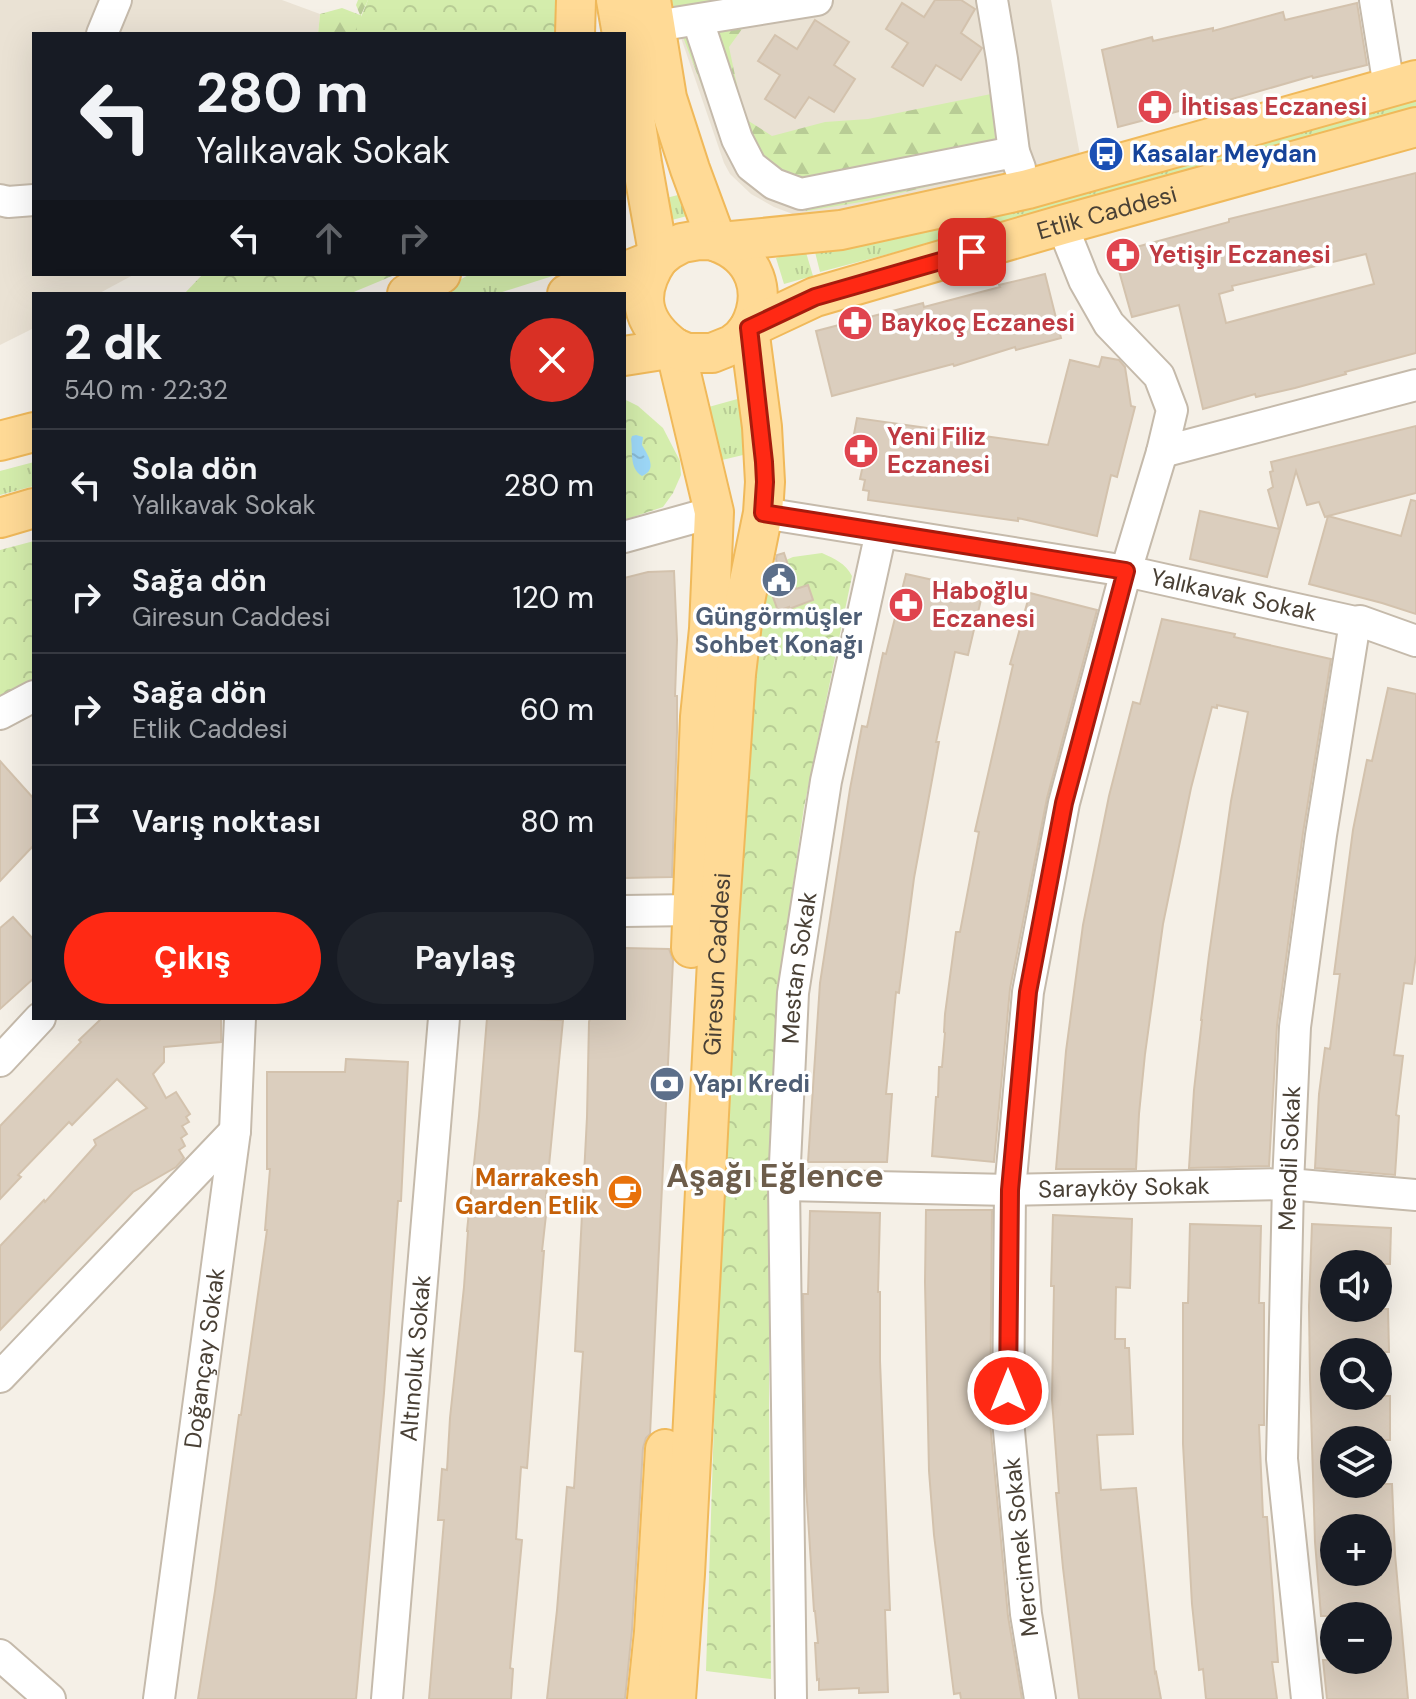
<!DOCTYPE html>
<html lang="tr">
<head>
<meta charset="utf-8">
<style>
	body { margin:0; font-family:"DM Sans",sans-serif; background:#20242c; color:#f1f3f6; height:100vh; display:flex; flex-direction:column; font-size:30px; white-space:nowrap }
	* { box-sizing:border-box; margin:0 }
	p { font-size:26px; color:#9ea1a6 }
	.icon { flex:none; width:44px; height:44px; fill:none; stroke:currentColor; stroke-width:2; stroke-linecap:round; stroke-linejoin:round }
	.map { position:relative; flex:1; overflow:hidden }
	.drawer { position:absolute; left:32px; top:292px; width:594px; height:728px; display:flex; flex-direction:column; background:#171b24; border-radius:0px; box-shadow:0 8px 32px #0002 }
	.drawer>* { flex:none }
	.hud { position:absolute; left:32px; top:32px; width:594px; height:244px; border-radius:0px; box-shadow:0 8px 32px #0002; background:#171b24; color:#f1f3f6; overflow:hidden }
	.tools { position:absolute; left:1320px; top:1250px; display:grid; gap:16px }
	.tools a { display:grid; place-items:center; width:72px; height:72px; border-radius:50%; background:#171b24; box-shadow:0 8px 32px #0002; font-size:40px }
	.pin { position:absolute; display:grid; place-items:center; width:68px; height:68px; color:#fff; margin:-34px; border-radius:16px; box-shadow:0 4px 12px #0006 }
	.me { position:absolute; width:88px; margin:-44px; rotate:0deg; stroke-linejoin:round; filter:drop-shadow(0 0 6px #0008) }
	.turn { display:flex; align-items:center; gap:28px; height:168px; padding:0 32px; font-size:36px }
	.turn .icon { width:104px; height:104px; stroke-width:2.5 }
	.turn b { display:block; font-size:56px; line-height:68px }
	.lanes { display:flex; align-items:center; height:76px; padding:0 32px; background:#0003; justify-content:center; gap:40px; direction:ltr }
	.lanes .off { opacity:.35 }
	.round { display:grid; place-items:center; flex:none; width:84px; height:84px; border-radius:42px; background:#20242c }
	.overview { display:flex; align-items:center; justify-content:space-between; height:136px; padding:0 32px }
	h1 { font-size:48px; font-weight:800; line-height:60px }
	.action { display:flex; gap:16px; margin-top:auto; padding:16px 32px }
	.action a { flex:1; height:92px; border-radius:48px; background:#ff2914; color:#fff; font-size:32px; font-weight:800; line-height:92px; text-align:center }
	.action a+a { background:#20242c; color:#f1f3f6 }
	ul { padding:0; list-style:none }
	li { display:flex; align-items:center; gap:24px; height:112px; padding:0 32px; border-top:2px solid #363941 }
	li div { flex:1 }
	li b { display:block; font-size:30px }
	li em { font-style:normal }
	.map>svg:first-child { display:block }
	.residential { fill:#eae2d4 }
	.grass { fill:url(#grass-tufts) }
	.forest { fill:url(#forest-firs) }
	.park { fill:url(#park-crowns) }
	.water { fill:url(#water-ripples) }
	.building { fill:#dbcebe; stroke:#d3c2ad; stroke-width:2; fill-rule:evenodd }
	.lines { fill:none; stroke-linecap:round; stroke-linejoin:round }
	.minor-casing { stroke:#c5baab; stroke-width:34 }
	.major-casing { stroke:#f0b95a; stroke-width:42 }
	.minor { stroke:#fff; stroke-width:30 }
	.major { stroke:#ffda96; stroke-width:38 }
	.route-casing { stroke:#a61b0d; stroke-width:20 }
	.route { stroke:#ff2914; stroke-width:14 }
	.labels { text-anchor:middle; stroke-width:7; stroke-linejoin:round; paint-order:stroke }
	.health-label { font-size:24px; font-weight:bold; fill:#be3a42; stroke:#fff; text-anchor:start }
	.transit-label { font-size:24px; font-weight:bold; fill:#164399; stroke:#fff; text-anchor:start }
	.street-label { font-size:24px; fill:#494035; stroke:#fff }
	.service-label { font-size:24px; font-weight:bold; fill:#4e5e75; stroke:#fff }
	.food-label { font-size:24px; font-weight:bold; fill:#c56008; stroke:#fff; text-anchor:end }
	.district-label { font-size:32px; font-weight:bold; fill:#6d5d4b; stroke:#fff }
</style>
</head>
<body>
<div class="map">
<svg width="1416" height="1699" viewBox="0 0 1416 1699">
	<defs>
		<pattern id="grass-tufts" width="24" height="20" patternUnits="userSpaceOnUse" patternTransform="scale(2)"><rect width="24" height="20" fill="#d4edac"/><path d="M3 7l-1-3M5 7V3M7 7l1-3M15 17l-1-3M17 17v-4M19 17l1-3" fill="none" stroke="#b8cc95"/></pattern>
		<pattern id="forest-firs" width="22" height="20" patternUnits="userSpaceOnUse" patternTransform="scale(2)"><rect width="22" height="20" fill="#d4edac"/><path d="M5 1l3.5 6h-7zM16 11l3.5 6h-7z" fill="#b8cc95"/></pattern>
		<pattern id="park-crowns" width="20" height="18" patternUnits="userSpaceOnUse" patternTransform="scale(2)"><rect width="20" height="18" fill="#d4edac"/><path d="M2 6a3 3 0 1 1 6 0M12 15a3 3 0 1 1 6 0" fill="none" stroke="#b8cc95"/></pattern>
		<pattern id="water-ripples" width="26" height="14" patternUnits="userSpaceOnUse" patternTransform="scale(2)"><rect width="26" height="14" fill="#9dd8f8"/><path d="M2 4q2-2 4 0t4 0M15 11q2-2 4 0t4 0" fill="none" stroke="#89bad5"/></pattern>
	</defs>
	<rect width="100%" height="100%" fill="#f5f0e7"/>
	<!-- residential -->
	<g class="residential">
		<polygon points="0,0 282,0 320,14 318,34 34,34 34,274 135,274 98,294 34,294 34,328 0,345"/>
		<polygon points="668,0 1051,0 1080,155 818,218 806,219 774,207 751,194 730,174 724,163"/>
	</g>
	<!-- grass -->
	<g class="grass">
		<polygon points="1416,99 1416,115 820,272 815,252"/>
		<polygon points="690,192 695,214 664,222 658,200"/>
		<polygon points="805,249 813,276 784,284 776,258"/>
		<polygon points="470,274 559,274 496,294 436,294"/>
		<polygon points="741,398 743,455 722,460 705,408"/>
		<polygon points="34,462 34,486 0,495 0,471"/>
	</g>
	<!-- forest -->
	<g class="forest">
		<polygon points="358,0 368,0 361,15 367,34 318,34 320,14 342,8 360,15 356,5"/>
		<polygon points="669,0 763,0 729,47 744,118 772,136 825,122 868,119 991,94 998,170 867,201 807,211 775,197 731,163"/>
	</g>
	<!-- park -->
	<g class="park">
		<polygon points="368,0 555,0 557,34 354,34"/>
		<polygon points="203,274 397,274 349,294 184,294"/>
		<polygon points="624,399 638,406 663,428 680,461 681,475 673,493 663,507 624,520"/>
		<polygon points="34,541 34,686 0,699 0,550"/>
		<path d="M 822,553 C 835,559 845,563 852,576 L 804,807 L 778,993 L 771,1178 L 770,1282 L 769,1401 L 771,1679 L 706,1671 L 721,1204 L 747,720 L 765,591 L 779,563 L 793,557 Z"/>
	</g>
	<!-- water -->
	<path class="water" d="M 636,435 L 643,437 L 642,445 C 648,455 658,470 642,476 C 629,468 633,452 631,439 L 632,436 Z"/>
	<!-- building -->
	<g class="building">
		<polygon points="935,0 961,0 975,9 961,33 982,48 961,80 936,65 923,86 892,67 908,43 886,29 902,3 924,17"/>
		<polygon points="1357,3 1367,65 1313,78 1312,76 1184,113 1183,110 1118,127 1102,50 1152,37 1153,41 1213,28 1213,31 1283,12 1285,20"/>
		<polygon points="815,20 849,42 834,65 855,79 834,112 809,97 795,118 765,99 780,75 758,61 775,35 797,49"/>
		<path d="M 1416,173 L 1416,353 L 1345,372 L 1346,374 L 1295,388 L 1256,397 L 1255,394 L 1203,409 L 1179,305 L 1132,317 L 1114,253 L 1229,222 L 1229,219 ZM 1366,254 L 1374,284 L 1226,323 L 1219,294 L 1233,290 L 1232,286 Z"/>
		<polygon points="1045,274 1061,338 1016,350 1015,347 954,366 953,364 832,396 816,331 923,303 924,307 1000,287 999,285"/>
		<polygon points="1102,357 1119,360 1125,367 1131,406 1135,407 1117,477 1111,475 1097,536 1018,518 1018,521 868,500 869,491 863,490 865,480 860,479 863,465 857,464 861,435 854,434 857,418 1048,445 1070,360 1099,367"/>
		<polygon points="1416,426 1416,493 1328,516 1401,536 1411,500 1416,501 1416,614 1382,603 1309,584 1328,516 1325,517 1319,502 1307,505 1296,471 1267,577 1190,559 1200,511 1279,529 1268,490 1273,487 1270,472 1273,471 1271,462"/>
		<polygon points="784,553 796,589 808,585 813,600 789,609 789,607 778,611 773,597 782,593 776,559 777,555"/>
		<polygon points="674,571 677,640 675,696 677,696 677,732 672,877 624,878 624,578 648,572"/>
		<polygon points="906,574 983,591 968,655 955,652 936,742 939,742 914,878 899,993 896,992 886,1094 892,1094 887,1162 808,1162 820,983 850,789 862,726 867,727 883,653 886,654"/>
		<polygon points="1030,593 1097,610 1047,798 1010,989 994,1162 932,1156 936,1097 938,1097 939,1067 942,1067 945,1033 944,1032 945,1014 956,932 960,932 979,832 975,831 1013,665 1010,664"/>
		<polygon points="1162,619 1235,634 1234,637 1331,659 1303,833 1277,1025 1269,1166 1189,1168 1194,1090 1202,1020 1201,1020 1209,955 1231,801 1248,712 1217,705 1217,708 1212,707 1191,788 1163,924 1145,1054 1139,1114 1136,1169 1056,1169 1066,1051 1083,925 1109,796 1133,702 1140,704"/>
		<polygon points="1388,688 1416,694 1416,955 1412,984 1404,983 1394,1055 1403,1056 1396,1115 1399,1116 1395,1175 1315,1168 1319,1094 1325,1048 1330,1049 1340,974 1334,974 1353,830 1367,760 1372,761"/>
		<polygon points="0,761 34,799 34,845 0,881"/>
		<polygon points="13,917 34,940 34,978 0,1009 0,928"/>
		<polygon points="624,948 669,949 673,960 650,1434 646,1438 643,1448 632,1630 625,1699 547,1699 557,1610 567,1487 574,1488 583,1352 575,1351 587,1117 589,1022 590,1018 624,1018"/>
		<polygon points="102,1018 221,1018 221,1042 164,1047 164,1062 153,1074 166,1098 176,1092 190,1114 186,1117 189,1122 182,1126 187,1134 181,1138 185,1146 179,1150 184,1158 176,1167 133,1192 0,1330 0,1246 44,1200 45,1202 96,1145 94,1140 147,1108 117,1079 72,1125 69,1122 18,1175 21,1177 0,1199 0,1126 81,1042 79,1040"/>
		<polygon points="487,1018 563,1020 546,1197 548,1197 542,1251 544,1251 527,1468 521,1467 516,1539 522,1540 510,1668 513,1669 511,1699 429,1699 444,1520 438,1520 442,1469 447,1470 450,1418 464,1287 468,1231 467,1231 479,1116"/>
		<polygon points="346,1059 408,1062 401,1201 398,1201 384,1393 356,1699 198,1699 215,1591 239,1415 241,1415 267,1230 265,1230 270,1169 267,1169 267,1072 345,1072"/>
		<polygon points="926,1210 992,1210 990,1422 1008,1616 1022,1699 961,1699 960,1693 954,1694 934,1535 929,1471 925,1282"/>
		<polygon points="810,1211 880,1213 878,1292 880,1292 880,1361 890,1610 885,1610 888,1692 859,1693 859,1688 819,1690 819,1679 817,1680 815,1643 818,1643 815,1611 814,1611 806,1486 803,1294 808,1294"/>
		<polygon points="1053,1215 1132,1219 1130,1288 1116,1287 1115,1339 1125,1339 1125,1348 1129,1348 1133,1434 1097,1435 1101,1490 1136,1488 1155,1673 1156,1672 1161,1699 1079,1699 1063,1568 1056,1493 1059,1493 1052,1400 1054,1286 1051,1286"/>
		<polygon points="1190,1224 1261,1226 1259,1303 1264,1303 1264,1425 1259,1425 1263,1517 1267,1517 1278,1662 1272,1662 1277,1699 1206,1699 1203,1669 1199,1670 1192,1604 1183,1444 1183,1303 1188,1303"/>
		<path d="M 1312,1224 L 1391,1228 L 1390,1264 L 1334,1264 L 1334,1309 L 1388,1309 L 1389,1352 L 1334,1352 L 1334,1396 L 1390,1396 L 1390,1440 L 1334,1440 L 1334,1484 L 1392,1484 L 1395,1554 L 1408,1699 L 1327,1699 L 1323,1660 L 1378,1660 L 1378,1616 L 1321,1616 L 1315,1542 L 1310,1379 L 1309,1306 ZM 1334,1528 L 1378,1528 L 1378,1572 L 1334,1572 Z"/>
	</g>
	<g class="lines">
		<defs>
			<g id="minor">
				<polyline points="992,0 1002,59 1014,152 1020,168"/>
				<polyline points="1375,0 1389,87"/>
				<polyline points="698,21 737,139 751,166 774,184 801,194 1014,152"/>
				<polyline points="656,26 817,0"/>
				<polyline points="102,34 116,0"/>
				<polyline points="0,200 8,202 34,200"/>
				<polyline points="1062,225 1084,280 1109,324 1159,376 1172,410 1162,452 1416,385"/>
				<path id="s1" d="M 763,513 L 1126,571 L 1355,622 L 1360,621 L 1416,641"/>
				<polyline points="624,537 714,512"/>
				<polyline points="0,714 34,696"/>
				<polyline points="624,911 693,910"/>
				<polyline points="0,1061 40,1018"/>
				<path id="s2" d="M 784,1185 L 1010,1190 L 1288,1184 L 1416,1195"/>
				<polyline points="0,1377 235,1131"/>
				<polyline points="0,1655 50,1699"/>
				<path id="s3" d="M 159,1699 L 235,1131 L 240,1018"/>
				<path id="s4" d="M 387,1699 L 444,1018"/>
				<path id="s5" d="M 791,1699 L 784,1185 L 793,993 L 826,781 L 881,532"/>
				<polyline points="1040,1699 1026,1614 1008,1420 1010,1190 1028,992 1064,803 1126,571 1162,452"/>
				<path id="s6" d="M 1307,1699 L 1282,1459 L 1288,1184 L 1295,1027 L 1321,835 L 1355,622"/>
			</g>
			<g id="major">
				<polyline points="616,0 622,34"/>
				<polyline points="651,0 667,98 690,169 717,242"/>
				<polyline points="575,34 576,0"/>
				<polyline points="624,47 642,163 659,258"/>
				<path d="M 717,242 C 755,256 768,292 749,328"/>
				<path d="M 659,258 C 634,294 641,323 675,348"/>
				<polyline points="624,272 659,258 669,250 682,243 699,240 732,241 841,230 1028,189 1416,80"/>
				<polyline points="407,294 441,274"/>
				<polyline points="567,294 620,274"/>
				<polyline points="675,348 714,512 709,629 700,717 691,948"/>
				<path id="s7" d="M 624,356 L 675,348 L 687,353 L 712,353 L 732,345 L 741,338 L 749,328 L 815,297 L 1062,225 L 1416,127"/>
				<polyline points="0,441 34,432"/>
				<polyline points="0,518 34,508"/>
				<polyline points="647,1699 654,1632 665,1449"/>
				<path id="s8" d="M 676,1699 L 685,1574 L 719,923 L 736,674 L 744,606 L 763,513 L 765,482 L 762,427 L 749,328"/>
			</g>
		</defs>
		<!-- minor casing -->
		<use href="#minor" class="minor-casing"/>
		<!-- major casing -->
		<use href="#major" class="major-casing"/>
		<!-- minor -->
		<use href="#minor" class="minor"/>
		<!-- major -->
		<use href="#major" class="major"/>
	</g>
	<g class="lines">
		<defs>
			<polyline id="route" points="972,252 815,297 749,328 764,462 765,482 763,513 1126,571 1064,803 1028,992 1010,1190 1008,1391"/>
		</defs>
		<!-- route casing -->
		<use href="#route" class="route-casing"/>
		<!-- route -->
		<use href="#route" class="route"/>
	</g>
	<!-- icons -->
	<defs>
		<symbol id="pharmacy-disc" viewBox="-11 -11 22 22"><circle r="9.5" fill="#e0444e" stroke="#fff"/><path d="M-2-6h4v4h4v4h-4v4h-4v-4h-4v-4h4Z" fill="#fff"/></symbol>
		<symbol id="bus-disc" viewBox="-11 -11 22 22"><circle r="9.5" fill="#1a4fb4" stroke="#fff"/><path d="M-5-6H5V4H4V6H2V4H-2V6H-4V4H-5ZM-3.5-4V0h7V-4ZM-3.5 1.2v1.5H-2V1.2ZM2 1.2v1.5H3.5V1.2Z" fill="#fff"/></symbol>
		<symbol id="civic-disc" viewBox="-11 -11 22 22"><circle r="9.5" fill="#5c6f8a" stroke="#fff"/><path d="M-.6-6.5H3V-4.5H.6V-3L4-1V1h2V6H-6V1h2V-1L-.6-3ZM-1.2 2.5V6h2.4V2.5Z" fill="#fff"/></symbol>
		<symbol id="bank-disc" viewBox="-11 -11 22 22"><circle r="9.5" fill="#5c6f8a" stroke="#fff"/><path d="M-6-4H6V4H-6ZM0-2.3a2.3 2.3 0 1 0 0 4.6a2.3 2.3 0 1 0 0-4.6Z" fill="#fff"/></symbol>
		<symbol id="cafe-disc" viewBox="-11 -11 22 22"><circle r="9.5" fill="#e8710a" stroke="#fff"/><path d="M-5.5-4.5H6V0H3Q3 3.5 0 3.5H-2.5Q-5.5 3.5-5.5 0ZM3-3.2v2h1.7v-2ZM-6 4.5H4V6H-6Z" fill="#fff"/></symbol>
	</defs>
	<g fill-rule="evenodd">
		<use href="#pharmacy-disc" x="1135" y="87" width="40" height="40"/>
		<use href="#bus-disc" x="1086" y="134" width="40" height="40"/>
		<use href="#pharmacy-disc" x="1103" y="235" width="40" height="40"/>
		<use href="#pharmacy-disc" x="835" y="303" width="40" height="40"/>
		<use href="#pharmacy-disc" x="841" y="431" width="40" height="40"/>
		<use href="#civic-disc" x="759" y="560" width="40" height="40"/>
		<use href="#pharmacy-disc" x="886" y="585" width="40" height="40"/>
		<use href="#bank-disc" x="647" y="1064" width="40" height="40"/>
		<use href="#cafe-disc" x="605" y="1172" width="40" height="40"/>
	</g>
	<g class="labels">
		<!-- health labels -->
		<g class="health-label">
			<text x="1181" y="115">İhtisas Eczanesi</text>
			<text x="1149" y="263">Yetişir Eczanesi</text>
			<text x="881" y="331">Baykoç Eczanesi</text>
			<text x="887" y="445">Yeni Filiz<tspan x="887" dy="28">Eczanesi</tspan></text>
			<text x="932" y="599">Haboğlu<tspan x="932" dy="28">Eczanesi</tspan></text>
		</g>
		<!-- transit labels -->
		<g class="transit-label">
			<text x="1132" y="162">Kasalar Meydan</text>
		</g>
		<!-- street labels -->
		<g class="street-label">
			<text dy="8" stroke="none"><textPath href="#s7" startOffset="512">Etlik Caddesi</textPath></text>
			<text dy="8" stroke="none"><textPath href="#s1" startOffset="478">Yalıkavak Sokak</textPath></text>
			<text dy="8" stroke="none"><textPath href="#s8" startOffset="736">Giresun Caddesi</textPath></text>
			<text dy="8" stroke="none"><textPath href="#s5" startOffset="732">Mestan Sokak</textPath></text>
			<text dy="8" stroke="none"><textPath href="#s6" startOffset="542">Mendil Sokak</textPath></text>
			<text dy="8" stroke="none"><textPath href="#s2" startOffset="340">Sarayköy Sokak</textPath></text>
			<text dy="8" stroke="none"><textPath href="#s4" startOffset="342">Altınoluk Sokak</textPath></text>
			<text dy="8" stroke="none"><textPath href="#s3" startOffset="344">Doğançay Sokak</textPath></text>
			<text transform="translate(1021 1547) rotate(-96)" y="8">Mercimek Sokak</text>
		</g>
		<!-- service labels -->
		<g class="service-label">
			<text x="779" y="625">Güngörmüşler<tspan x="779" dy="28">Sohbet Konağı</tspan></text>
			<text x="693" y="1092" text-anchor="start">Yapı Kredi</text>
		</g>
		<!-- food labels -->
		<g class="food-label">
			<text x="599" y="1186">Marrakesh<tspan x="599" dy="28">Garden Etlik</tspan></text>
		</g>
		<!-- district labels -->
		<g class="district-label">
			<text x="775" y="1187">Aşağı Eğlence</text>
		</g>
	</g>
</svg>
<div class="tools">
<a><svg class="icon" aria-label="sound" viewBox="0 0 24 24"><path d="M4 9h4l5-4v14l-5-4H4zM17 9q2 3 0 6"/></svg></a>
<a><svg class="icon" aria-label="search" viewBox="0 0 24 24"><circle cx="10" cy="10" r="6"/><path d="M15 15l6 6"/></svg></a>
<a><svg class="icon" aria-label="layers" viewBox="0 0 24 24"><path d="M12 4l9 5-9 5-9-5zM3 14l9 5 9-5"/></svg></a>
<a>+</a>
<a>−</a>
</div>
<div class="pin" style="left:972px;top:252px;background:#d93025"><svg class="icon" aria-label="arrive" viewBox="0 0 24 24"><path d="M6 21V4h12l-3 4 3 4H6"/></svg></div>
<svg class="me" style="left:1008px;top:1391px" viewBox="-20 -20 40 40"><circle r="17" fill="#ff2914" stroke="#fff" stroke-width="3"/><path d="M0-11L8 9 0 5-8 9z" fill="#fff"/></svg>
<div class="hud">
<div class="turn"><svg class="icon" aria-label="left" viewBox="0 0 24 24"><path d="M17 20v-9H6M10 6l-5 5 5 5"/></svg><div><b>280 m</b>Yalıkavak Sokak</div></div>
<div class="lanes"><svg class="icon" aria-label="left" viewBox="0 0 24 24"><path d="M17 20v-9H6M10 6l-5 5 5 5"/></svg><svg class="icon off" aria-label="ahead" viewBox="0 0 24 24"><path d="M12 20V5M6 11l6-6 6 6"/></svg><svg class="icon off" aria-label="right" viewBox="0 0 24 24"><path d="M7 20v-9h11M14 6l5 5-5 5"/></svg></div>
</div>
<section class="drawer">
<div class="overview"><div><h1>2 dk</h1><p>540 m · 22:32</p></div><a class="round" style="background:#d93025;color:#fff"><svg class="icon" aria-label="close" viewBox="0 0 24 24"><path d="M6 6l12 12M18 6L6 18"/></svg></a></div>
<ul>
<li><svg class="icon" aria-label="left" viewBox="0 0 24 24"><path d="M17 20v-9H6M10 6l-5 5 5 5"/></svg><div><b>Sola dön</b><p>Yalıkavak Sokak</p></div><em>280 m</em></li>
<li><svg class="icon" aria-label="right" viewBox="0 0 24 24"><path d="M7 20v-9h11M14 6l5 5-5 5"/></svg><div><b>Sağa dön</b><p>Giresun Caddesi</p></div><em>120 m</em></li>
<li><svg class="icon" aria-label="right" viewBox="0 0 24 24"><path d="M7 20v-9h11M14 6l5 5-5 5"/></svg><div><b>Sağa dön</b><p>Etlik Caddesi</p></div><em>60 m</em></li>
<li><svg class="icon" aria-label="arrive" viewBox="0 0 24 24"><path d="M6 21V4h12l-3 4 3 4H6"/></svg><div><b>Varış noktası</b></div><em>80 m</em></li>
</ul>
<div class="action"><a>Çıkış</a><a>Paylaş</a></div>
</section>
</div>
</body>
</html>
